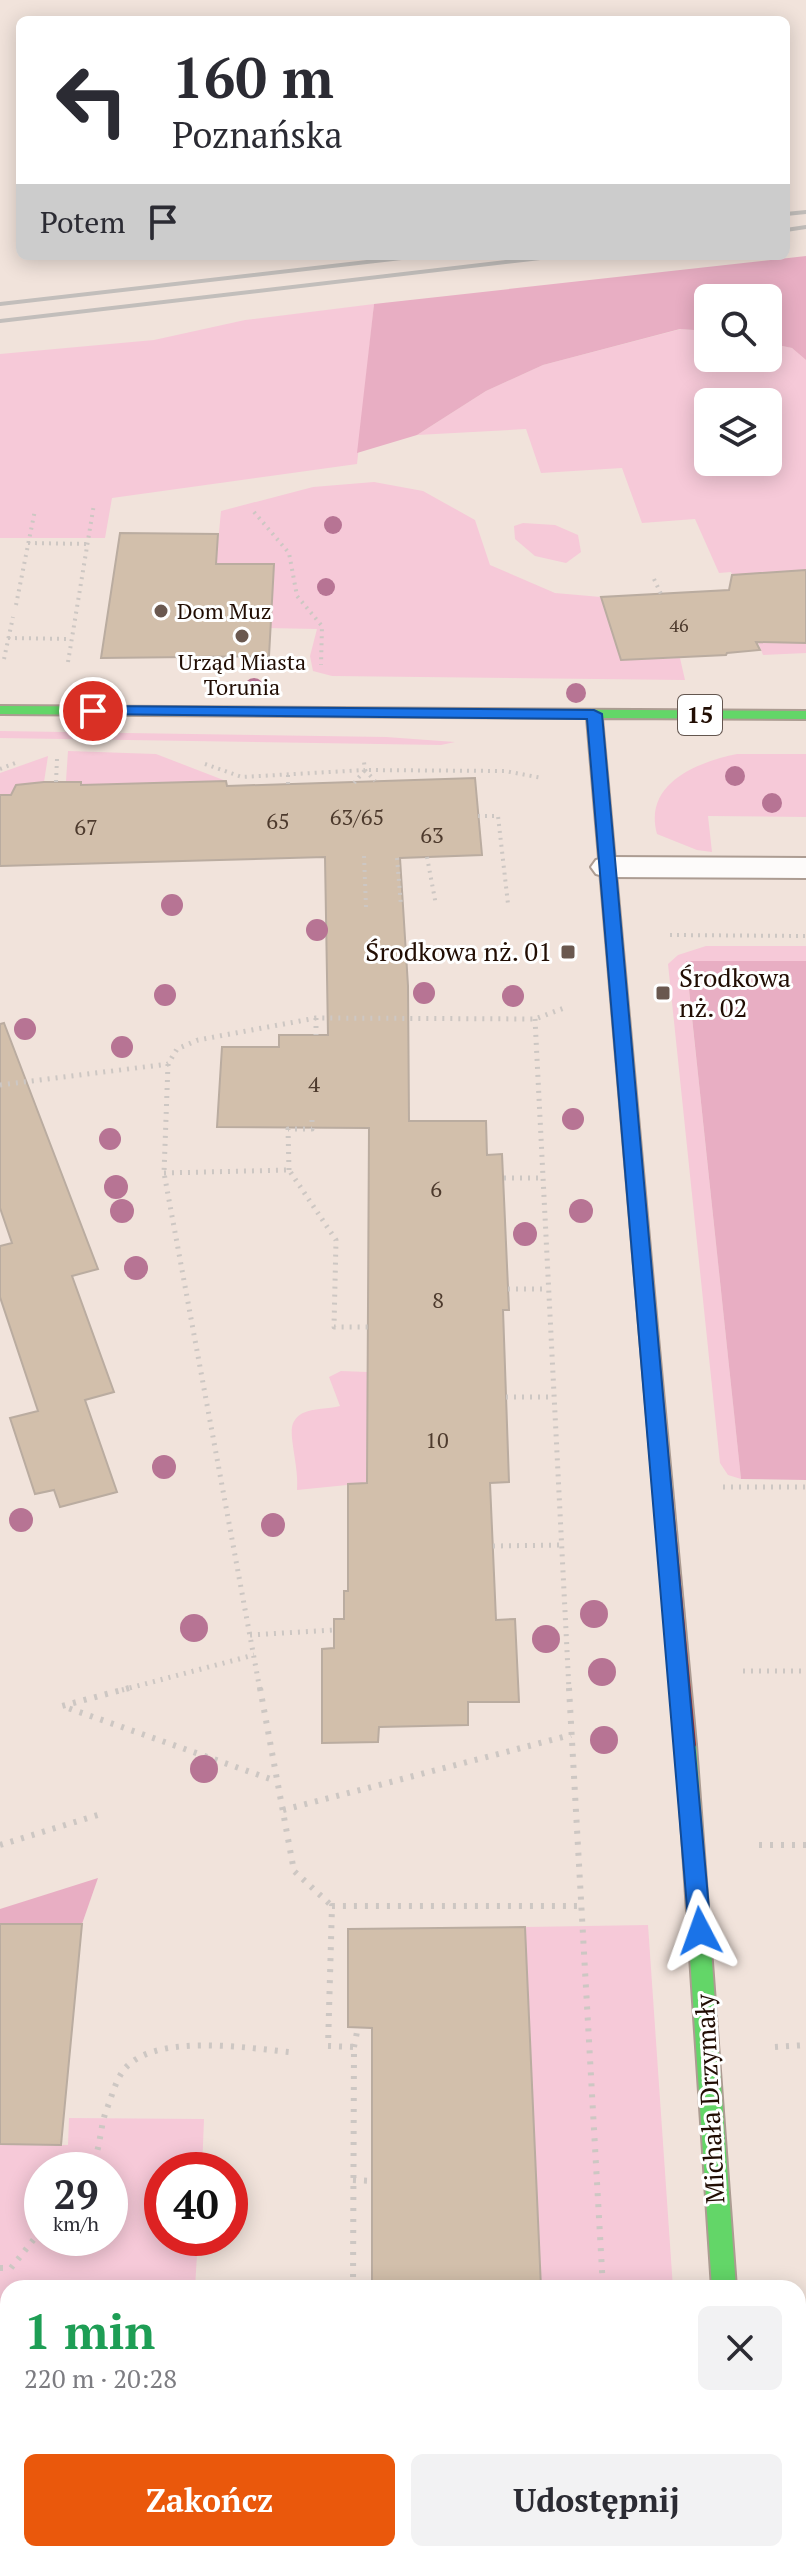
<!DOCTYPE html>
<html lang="pl">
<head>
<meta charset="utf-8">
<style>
	body { margin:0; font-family:"PT Serif",serif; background:#f2f2f3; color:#2b2b33; height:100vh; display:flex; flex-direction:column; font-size:30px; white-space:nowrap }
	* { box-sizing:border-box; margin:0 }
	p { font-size:26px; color:#7c7c81 }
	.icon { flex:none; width:44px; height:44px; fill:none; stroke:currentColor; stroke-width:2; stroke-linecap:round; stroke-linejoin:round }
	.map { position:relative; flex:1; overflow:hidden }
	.details { position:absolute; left:0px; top:2280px; width:806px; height:282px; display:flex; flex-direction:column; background:#fff; border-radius:24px 24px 0 0; box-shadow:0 4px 20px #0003 }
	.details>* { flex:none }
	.hud { position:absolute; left:16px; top:16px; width:774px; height:244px; border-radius:12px; box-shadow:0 4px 20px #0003; background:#fff; color:#2b2b33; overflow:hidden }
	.buttons { position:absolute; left:694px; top:284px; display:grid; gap:16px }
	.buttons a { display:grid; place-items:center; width:88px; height:88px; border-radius:12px; background:#fff; box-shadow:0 4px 20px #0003; font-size:40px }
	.speed { position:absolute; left:24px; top:2152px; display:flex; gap:16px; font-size:40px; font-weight:700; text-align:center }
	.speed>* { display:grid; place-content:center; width:104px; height:104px; border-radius:50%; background:#fff; box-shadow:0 4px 20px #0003; line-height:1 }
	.speed small { font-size:20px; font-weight:400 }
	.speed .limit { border:12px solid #d22; background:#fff; color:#111 }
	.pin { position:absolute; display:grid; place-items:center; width:68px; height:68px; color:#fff; margin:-34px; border:4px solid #fff; border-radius:50%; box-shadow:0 2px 8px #0007 }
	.me { position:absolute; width:88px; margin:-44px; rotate:356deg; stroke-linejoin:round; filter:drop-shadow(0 0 6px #0008) }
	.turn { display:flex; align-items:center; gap:28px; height:168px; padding:0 24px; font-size:36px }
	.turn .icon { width:104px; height:104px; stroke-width:2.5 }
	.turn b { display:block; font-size:56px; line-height:68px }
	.then { display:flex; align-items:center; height:76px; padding:0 24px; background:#0003; gap:16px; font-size:30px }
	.round { display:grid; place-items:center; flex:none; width:84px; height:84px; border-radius:12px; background:#f2f2f3 }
	.summary { display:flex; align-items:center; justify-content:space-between; height:136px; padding:0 24px }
	h1 { font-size:48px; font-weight:800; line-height:60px; color:#1e9e55 }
	.cta { display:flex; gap:16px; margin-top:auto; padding:16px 24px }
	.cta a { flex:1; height:92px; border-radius:12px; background:#ea580c; color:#fff; font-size:32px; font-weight:800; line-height:92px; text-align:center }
	.cta a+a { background:#f2f2f3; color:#2b2b33 }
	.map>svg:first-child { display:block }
	.green { fill:#f6c9d8; fill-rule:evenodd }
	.forest { fill:#e8aec3 }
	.building { fill:#d2bfab; stroke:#baaca0; stroke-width:2 }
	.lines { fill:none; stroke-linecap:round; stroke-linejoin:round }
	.lane-casing { stroke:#ac9c92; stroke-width:4 }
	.street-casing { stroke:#ac9c92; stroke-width:4 }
	.fast-casing { stroke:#ac9c92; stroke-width:4 }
	.jam-casing { stroke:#ac9c92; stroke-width:4 }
	.path-far2 { stroke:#cdc7c3; stroke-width:4; stroke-dasharray:2 5; stroke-linecap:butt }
	.path-far1 { stroke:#cdc7c3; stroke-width:5; stroke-dasharray:2 6; stroke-linecap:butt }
	.path { stroke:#cdc7c3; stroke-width:6; stroke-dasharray:3 8; stroke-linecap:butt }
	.lane { fill:#fdfbfa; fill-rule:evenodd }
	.street { fill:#fdfbfa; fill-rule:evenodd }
	.fast { fill:#63d668; fill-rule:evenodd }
	.jam { fill:#b3261e; fill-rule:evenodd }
	.rail { stroke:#c2bebb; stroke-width:4 }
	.tree { fill:#b77494 }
	.route { fill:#1a73e8; stroke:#114b97; stroke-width:2 }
	.poi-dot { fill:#6a584f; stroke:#fff; stroke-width:3 }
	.labels { text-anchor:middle; stroke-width:6; stroke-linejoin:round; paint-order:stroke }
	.far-number-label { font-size:18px; fill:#4d3a2d }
	.far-poi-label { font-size:22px; fill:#210d03; stroke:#fff; text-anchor:start }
	.number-label { font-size:22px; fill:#4d3a2d }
	.shield { fill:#fff; stroke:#64564f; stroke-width:2 }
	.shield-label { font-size:24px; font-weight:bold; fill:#210d03 }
	.poi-label { font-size:26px; fill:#210d03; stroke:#fff; text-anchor:end }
	.street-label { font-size:26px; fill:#210d03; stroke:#fff }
</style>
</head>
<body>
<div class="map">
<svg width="806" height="2561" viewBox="0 0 806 2561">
	<rect width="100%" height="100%" fill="#f1e3db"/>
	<!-- green -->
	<g class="green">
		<polygon points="374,304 357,464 112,498 105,538 0,538 0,354 154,340 245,320"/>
		<path d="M 681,329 L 708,331 L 708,358 L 768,358 L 768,343 L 792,348 L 806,360 L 806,653 L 763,655 L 731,572 L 719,573 L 695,519 L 642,523 L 622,468 L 541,473 L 526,429 L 417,435 L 486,391 L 543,365 ZM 708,402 L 768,402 L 768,462 L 708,462 Z"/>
		<polygon points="374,482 423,491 475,520 490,565 555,593 601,597 621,660 680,658 685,680 332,676 313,671 310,656 317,629 209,627 273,587 274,564 216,564 221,511 313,487"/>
		<polygon points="523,523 555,525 578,535 581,552 566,563 535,556 515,539 514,526"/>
		<polygon points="0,731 386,737 455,742 441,745 0,738"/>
		<polygon points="68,751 156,754 226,781 82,790 81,781 66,781"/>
		<path d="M 737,754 L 806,754 L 806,817 L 708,816 L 712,852 L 697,850 L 657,834 C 643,783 698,762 737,754 Z"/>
		<polygon points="48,756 44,782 11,795 0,795 0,773"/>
		<polygon points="706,946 806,946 806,961 686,962 741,1479 728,1475 720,1463 668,964 678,955"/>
		<path d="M 341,1371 L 367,1372 L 367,1483 L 297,1490 C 299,1469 290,1441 292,1427 C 293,1421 298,1415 303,1413 C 313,1408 329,1409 340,1406 L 329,1377 Z"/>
		<polygon points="648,1925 673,2288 541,2288 525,1927"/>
		<path d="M 69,2118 L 204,2119 L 202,2170 L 162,2170 L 162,2238 L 198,2238 L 195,2288 L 8,2288 L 8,2554 L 182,2554 L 181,2561 L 0,2561 L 0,2144 L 68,2145 ZM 42,2170 L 110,2170 L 110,2238 L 42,2238 Z"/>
		<polygon points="552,2554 692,2554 693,2561 553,2561"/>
	</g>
	<!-- forest -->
	<g class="forest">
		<polygon points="806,256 806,360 792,348 768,343 768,298 708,298 708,331 680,329 543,365 486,391 417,435 357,453 374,304"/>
		<polygon points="686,961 806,961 806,1480 741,1479"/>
		<polygon points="98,1878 82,1924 0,1924 0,1909"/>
	</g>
	<!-- building -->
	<g class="building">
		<polygon points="120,533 218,534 216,564 274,564 269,656 101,658"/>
		<polygon points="806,570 806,643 756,642 760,650 727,653 726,655 621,660 601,597 729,590 732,575"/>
		<polygon points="475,778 482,855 400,858 408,986 409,1121 486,1121 487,1155 502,1154 509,1310 503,1310 509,1482 490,1483 496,1620 515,1619 519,1702 468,1702 468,1725 379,1727 378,1742 322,1743 322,1649 334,1648 334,1619 344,1619 344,1591 348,1591 348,1484 367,1483 369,1128 217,1127 222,1047 279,1047 279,1035 328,1035 325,857 0,866 0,795 11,795 16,785 44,782 81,782 81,785 226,781 227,786"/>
		<polygon points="4,1023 98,1269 72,1276 114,1392 85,1400 117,1492 60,1507 54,1490 35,1494 10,1418 38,1411 0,1297 0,1246 12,1243 0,1208 0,1024"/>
		<polygon points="0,1924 82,1924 61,2145 0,2144"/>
		<polygon points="525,1927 541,2288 372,2288 372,2028 348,2027 348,1929"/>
	</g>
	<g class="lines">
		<defs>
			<polygon id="lane" points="607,857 806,858 806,878 607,877 596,874 591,867 596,860"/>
			<g id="street">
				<rect x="798" y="2454" width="8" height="62"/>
				<polygon points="716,2554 778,2554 779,2561 717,2561"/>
			</g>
			<g id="fast">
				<polygon points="0,706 806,711 806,719 602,718 658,1337 655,1342 649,1344 640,1337 587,718 0,714"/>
				<polygon points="686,1736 693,1739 696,1745 736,2288 712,2288 676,1745 679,1739"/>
			</g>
			<polygon id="jam" points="649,1330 658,1337 696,1745 693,1751 686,1754 679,1751 676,1745 640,1337"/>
		</defs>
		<!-- lane casing -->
		<use href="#lane" class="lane-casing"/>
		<!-- street casing -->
		<use href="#street" class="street-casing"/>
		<!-- fast casing -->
		<use href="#fast" class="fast-casing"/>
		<!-- jam casing -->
		<use href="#jam" class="jam-casing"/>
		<!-- path-far2 -->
		<g class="path-far2">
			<polyline points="254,512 289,553 297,596 322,626 321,665"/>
			<polyline points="28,543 87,544"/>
			<polyline points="654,579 661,594"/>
			<polyline points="16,605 35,510"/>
			<polyline points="8,638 71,639"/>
			<polyline points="4,659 13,617"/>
			<polyline points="68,662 94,504"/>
			<polyline points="205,764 242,777 365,770 364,762"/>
			<polyline points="0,769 18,762"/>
			<polyline points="365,770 375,781"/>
			<polyline points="288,775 288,784"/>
			<polyline points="56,782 57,759"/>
			<polyline points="354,783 365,770 505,771 542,778"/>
			<polyline points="478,816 498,816 508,904"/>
			<polyline points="364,856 366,907"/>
			<polyline points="427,857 436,905"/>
			<polyline points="397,858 401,906"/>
			<polyline points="670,935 806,936"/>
		</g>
		<!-- path-far1 -->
		<g class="path-far1">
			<polyline points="316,1018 316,1035"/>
			<polyline points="535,1019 569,1690"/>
			<polyline points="168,1064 164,1173 260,1690"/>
			<polyline points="0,1085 168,1064 177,1049 198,1040 316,1018 535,1019 564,1008"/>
			<polyline points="289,1170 288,1129 312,1129 312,1120"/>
			<polyline points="164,1173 289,1170 336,1240 334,1327 368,1327"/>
			<polyline points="504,1178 543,1178"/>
			<polyline points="508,1289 548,1289"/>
			<polyline points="506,1397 554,1397"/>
			<polyline points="723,1487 806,1487"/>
			<polyline points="493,1546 562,1545"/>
			<polyline points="250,1635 334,1630"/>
			<polyline points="743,1671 806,1671"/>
			<polyline points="122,1690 254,1655"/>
		</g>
		<!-- path -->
		<g class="path">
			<polyline points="129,1688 62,1706 276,1781"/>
			<polyline points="260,1688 294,1871 332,1906"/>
			<polyline points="569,1688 603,2288"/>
			<polyline points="283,1810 571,1735"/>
			<polyline points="0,1845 101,1814"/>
			<polyline points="759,1845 806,1845"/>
			<polyline points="354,2047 358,2027"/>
			<polyline points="775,2047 806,2045"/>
			<path d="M 89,2170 C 101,2152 99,2131 106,2111 C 111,2099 115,2082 123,2071 C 152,2032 247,2048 289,2052"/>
			<polyline points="353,2180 372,2181"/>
			<polyline points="0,2268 11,2268 42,2229"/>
			<polyline points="353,2288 354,2047 328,2046 332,1906 580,1906"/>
			<polyline points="798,2293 806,2298"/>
			<polyline points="351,2554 351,2561"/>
			<polyline points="619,2554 620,2561"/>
		</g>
		<!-- lane -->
		<use href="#lane" class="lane"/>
		<!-- street -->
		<use href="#street" class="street"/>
		<!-- fast -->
		<use href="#fast" class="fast"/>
		<!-- jam -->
		<use href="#jam" class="jam"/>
		<!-- rail -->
		<g class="rail">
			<polyline points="786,214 806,212"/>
			<polyline points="786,230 806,227"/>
			<polyline points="0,304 419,256"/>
			<polyline points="0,321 558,256"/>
		</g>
	</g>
	<!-- trees -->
	<g class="tree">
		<circle cx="333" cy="525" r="9"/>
		<circle cx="326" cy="587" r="9"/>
		<circle cx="254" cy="688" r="10"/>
		<circle cx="576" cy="693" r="10"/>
		<circle cx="735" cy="776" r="10"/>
		<circle cx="772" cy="803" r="10"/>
		<circle cx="172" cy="905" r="11"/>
		<circle cx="317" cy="930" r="11"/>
		<circle cx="424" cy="993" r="11"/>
		<circle cx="165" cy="995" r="11"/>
		<circle cx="513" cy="996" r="11"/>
		<circle cx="25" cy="1029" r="11"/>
		<circle cx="122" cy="1047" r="11"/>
		<circle cx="573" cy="1119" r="11"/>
		<circle cx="110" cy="1139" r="11"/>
		<circle cx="116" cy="1187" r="12"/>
		<circle cx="122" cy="1211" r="12"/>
		<circle cx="581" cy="1211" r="12"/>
		<circle cx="525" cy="1234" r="12"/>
		<circle cx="136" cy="1268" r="12"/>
		<circle cx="164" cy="1467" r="12"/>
		<circle cx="21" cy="1520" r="12"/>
		<circle cx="273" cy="1525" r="12"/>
		<circle cx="594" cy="1614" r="14"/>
		<circle cx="194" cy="1628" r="14"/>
		<circle cx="546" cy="1639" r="14"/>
		<circle cx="602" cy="1672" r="14"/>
		<circle cx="604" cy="1740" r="14"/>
		<circle cx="204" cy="1769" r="14"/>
	</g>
	<!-- route -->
	<polygon class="route" points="93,706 594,710 602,714 711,1931 708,1938 700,1940 692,1938 689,1931 587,719 88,714 88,707"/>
	<!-- markers -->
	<g class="poi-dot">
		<circle cx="161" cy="611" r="8"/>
		<circle cx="242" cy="636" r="8"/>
		<rect x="560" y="944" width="16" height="16" rx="4"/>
		<rect x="655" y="985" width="16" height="16" rx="4"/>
	</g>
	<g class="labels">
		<!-- far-number labels -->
		<g class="far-number-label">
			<text x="679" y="632">46</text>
		</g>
		<!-- far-poi labels -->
		<g class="far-poi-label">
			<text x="177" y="619">Dom Muz</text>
			<text x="242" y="670" text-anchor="middle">Urząd Miasta<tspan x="242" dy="25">Torunia</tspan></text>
		</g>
		<!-- number labels -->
		<g class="number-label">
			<text x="357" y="825">63/65</text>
			<text x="278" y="829">65</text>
			<text x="86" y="835">67</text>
			<text x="432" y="843">63</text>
			<text x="314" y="1092">4</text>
			<text x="436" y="1197">6</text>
			<text x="438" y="1308">8</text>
			<text x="437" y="1448">10</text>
		</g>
		<!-- shield labels -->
		<rect class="shield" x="678" y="695" width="44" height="40" rx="6"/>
		<g class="shield-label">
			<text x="700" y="723">15</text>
		</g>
		<!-- poi labels -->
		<g class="poi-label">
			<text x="552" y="961">Środkowa nż. 01</text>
			<text x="679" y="987" text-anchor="start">Środkowa<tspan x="679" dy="30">nż. 02</tspan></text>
		</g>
		<!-- street labels -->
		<g class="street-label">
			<text transform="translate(710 2099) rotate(-93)" y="9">Michała Drzymały</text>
		</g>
	</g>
</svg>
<div class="buttons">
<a><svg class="icon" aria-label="search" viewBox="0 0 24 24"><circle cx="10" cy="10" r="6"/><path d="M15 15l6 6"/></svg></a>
<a><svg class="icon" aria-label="layers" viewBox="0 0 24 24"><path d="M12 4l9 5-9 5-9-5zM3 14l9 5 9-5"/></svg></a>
</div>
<div class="speed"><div>29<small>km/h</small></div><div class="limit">40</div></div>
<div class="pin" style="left:93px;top:711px;background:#d93025"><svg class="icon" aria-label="arrive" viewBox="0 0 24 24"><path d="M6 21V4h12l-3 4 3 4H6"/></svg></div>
<svg class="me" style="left:700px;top:1931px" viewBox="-20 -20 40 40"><path d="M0-17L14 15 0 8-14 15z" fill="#1a73e8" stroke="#fff" stroke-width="4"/></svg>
<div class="hud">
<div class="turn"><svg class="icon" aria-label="left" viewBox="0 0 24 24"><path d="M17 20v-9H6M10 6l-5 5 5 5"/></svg><div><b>160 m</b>Poznańska</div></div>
<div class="then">Potem<svg class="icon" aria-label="arrive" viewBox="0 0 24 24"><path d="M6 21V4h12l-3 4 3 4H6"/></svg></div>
</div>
<section class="details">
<div class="summary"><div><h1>1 min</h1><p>220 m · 20:28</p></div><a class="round"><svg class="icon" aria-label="close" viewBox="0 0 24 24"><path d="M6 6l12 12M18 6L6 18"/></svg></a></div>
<div class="cta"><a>Zakończ</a><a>Udostępnij</a></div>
</section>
</div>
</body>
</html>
